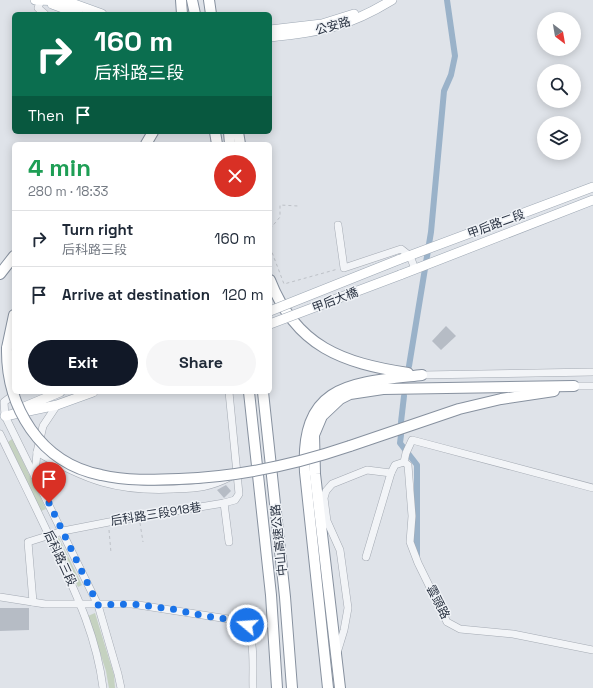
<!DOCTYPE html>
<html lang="en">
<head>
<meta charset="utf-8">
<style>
	body { margin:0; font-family:"Space Grotesk","Noto Sans TC",sans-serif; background:#f6f6f7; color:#1f2937; height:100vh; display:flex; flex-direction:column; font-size:15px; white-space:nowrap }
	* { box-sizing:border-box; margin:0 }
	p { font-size:13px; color:#747a83 }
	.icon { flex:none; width:22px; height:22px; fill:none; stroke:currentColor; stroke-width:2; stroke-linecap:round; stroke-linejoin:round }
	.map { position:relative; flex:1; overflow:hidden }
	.sheet { position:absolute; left:12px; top:142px; width:260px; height:252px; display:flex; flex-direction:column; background:#fff; border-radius:6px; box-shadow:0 2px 10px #0003 }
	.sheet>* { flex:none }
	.guide { position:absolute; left:12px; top:12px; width:260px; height:122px; border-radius:6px; box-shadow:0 2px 10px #0003; background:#0b6e4f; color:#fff; overflow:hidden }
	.needle { width:26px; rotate:149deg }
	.fabs { position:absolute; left:537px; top:12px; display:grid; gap:8px }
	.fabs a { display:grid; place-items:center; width:44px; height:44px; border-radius:50%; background:#fff; box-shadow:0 2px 10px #0003; font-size:20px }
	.pin { position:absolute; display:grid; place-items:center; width:34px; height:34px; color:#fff; margin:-41px -17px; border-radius:50% 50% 50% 0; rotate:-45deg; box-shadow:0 0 4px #0007 }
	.pin .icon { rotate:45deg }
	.me { position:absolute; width:44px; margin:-22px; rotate:288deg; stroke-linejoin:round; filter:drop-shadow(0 0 3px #0008) }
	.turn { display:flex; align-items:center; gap:14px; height:84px; padding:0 16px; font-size:18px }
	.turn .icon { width:52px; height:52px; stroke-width:2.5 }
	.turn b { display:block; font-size:28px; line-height:34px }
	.then { display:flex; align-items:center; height:38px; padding:0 16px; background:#0003; gap:8px; font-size:15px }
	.round { display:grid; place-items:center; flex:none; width:42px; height:42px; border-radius:21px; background:#f6f6f7 }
	.summary { display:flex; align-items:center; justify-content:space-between; height:68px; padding:0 16px }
	h1 { font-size:24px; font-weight:700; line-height:30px; color:#1e9e55 }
	.cta { display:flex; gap:8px; margin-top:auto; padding:8px 16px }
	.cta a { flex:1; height:46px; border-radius:24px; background:#111827; color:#fff; font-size:16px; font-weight:700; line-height:46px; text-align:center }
	.cta a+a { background:#f6f6f7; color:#1f2937 }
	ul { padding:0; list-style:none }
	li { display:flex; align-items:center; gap:12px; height:56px; padding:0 16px; border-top:1px solid #e0e1e3 }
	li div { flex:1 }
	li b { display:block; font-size:15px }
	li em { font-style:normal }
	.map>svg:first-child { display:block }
	.green { fill:#c5d2c0 }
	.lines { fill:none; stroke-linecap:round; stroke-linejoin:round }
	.canal { stroke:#9ab2c9; stroke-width:6 }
	.building { fill:#b6bcc5 }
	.minor-casing { stroke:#a4aab3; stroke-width:8 }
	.major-casing { stroke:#9ea8b4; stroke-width:10 }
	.highway-casing { stroke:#87919f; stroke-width:12 }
	.path { stroke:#bdc1c7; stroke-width:1; stroke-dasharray:3 3; stroke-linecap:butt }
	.minor { stroke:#f2f4f7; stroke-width:7 }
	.major { stroke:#fff; stroke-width:9 }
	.highway { stroke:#fff; stroke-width:10 }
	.major-bridge-casing { stroke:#9ea8b4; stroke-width:10; stroke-linecap:butt }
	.highway-bridge-casing { stroke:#87919f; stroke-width:12; stroke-linecap:butt }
	.major-bridge { stroke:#fff; stroke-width:9 }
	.highway-bridge { stroke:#fff; stroke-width:10 }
	.route { stroke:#1a73e8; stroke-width:7; stroke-dasharray:0 12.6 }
	.labels { text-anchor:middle; stroke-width:3; stroke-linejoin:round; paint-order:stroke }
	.street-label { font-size:12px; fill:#283140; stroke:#eff2f6 }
</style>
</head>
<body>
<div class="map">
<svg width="593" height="688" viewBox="0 0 593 688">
	<rect width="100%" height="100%" fill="#dfe3e9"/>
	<!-- green -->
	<g class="green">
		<polygon points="12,439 46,509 41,511 8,442"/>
		<polygon points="58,536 82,585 78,587 55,537"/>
		<polygon points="95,613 114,675 115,688 109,688 106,671 88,616"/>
	</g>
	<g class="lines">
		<!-- canal -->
		<g class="canal">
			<polyline points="409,366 431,232 444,91 451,75 455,56 447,0"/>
			<polyline points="401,422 404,396"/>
			<polyline points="401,435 400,443 417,465 417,555"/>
		</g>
	</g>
	<!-- building -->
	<g class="building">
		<polygon points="446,326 456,336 441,350 432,341"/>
		<polygon points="226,485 231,491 224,498 217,490"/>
		<polygon points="0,608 29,608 29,630 0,631"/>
	</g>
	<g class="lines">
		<defs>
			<g id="minor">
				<polyline points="41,0 38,8 45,14"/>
				<polyline points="338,225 344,268 401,249 410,256 415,269"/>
				<polyline points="422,375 593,372"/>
				<polyline points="574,386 593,386"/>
				<polyline points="17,392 4,402 5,416 98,605 118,674 121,688"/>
				<path d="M 0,434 C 19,474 39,513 57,553 C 78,597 97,639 103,688"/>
				<path d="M 37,452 C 85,480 117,492 174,489 C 196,488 209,488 230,477"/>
				<polyline points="35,475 37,452 43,426 57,405"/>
				<polyline points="593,488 412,440 406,453 404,462 408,465 412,516 410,542 418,563 447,622 460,629 513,634 593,650"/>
				<polyline points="224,503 229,542"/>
				<polyline points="366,557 391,473"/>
				<path d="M 0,597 L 45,604 L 132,604 L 241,621 C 257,633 252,669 253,688"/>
				<polyline points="33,602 28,542 63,531 109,522 224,503 235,500 239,494 229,392"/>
				<polyline points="337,653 344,630 348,608 340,550 327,521 324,498 326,491 332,484 367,470 391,473 395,465 404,462"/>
			</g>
			<g id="major">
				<polyline points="35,0 66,1 102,14"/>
				<polyline points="52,4 79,14"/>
				<polyline points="270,30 322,24 354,14"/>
				<path d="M 270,37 C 320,32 348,27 392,0"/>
				<polyline points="398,260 593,187"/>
				<polyline points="400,275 593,200"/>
				<polyline points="17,410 60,392"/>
				<polyline points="5,416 57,405 93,392"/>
			</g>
			<g id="highway">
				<polyline points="181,0 182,14"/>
				<polyline points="192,0 195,14"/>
				<polyline points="209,0 211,14"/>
				<polyline points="215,132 217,144"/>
				<polyline points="229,132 230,144"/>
				<polyline points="238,132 240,144"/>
				<polyline points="146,144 153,132"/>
				<polyline points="0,274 14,256"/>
				<path d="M 270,280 C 296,347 343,363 408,373"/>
				<polyline points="7,348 14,315"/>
				<polyline points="249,392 271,595 277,688"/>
				<polyline points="263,392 285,597 292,688"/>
				<polyline points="350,446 459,409 501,399 554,391"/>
				<path d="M 328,688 L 305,472 C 300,383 351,383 422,375"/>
				<polyline points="340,688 315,474 314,435 322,416 340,399 350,394 383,389 574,386"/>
			</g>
		</defs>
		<!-- minor casing -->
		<use href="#minor" class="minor-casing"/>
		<!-- major casing -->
		<use href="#major" class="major-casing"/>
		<!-- highway casing -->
		<use href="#highway" class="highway-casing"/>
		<!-- path -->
		<g class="path">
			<polyline points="270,229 280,217 280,205 298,206"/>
			<polyline points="270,247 284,284 338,269"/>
			<polyline points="140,523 143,542"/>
			<polyline points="109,530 111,553"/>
		</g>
		<!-- minor -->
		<use href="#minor" class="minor"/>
		<!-- major -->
		<use href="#major" class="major"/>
		<!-- highway -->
		<use href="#highway" class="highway"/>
		<defs>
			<g id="major-bridge">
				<polyline points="270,311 398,260"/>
				<polyline points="270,324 400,275"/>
			</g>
			<path id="highway-bridge" d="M 7,348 C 6,407 40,463 101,475 C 126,481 153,480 179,479 C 238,477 294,465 350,446"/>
		</defs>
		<!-- major-bridge casing -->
		<use href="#major-bridge" class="major-bridge-casing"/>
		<!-- highway-bridge casing -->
		<use href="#highway-bridge" class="highway-bridge-casing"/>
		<!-- major-bridge -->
		<use href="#major-bridge" class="major-bridge"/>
		<!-- highway-bridge -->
		<use href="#highway-bridge" class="highway-bridge"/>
	</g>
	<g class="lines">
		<!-- route -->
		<polyline class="route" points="49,503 98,605 132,604 172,609 205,616 241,621 247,625"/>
	</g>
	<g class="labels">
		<!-- street labels -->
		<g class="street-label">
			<text transform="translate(333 26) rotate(-16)" y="4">公安路</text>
			<text transform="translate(496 224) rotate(-20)" y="4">甲后路二段</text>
			<text transform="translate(335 300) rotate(-21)" y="4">甲后大橋</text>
			<text transform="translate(156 514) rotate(-9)" y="4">后科路三段918巷</text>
			<text transform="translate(279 540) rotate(-96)" y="4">中山高速公路</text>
			<text transform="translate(60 558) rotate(65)" y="4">后科路三段</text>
			<text transform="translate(438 602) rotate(63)" y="4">雲頭路</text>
		</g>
	</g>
</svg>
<div class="fabs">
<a><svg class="needle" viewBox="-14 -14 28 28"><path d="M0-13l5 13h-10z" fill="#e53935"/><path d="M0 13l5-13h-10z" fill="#747a83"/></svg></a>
<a><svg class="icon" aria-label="search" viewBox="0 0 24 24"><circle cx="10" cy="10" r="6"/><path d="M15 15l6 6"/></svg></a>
<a><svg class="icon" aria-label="layers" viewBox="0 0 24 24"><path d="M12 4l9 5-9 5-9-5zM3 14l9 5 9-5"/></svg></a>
</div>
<div class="pin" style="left:49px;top:503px;background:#d93025"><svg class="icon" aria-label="arrive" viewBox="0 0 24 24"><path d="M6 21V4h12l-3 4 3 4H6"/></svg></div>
<svg class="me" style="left:247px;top:625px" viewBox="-20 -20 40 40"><circle r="17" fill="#1a73e8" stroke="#fff" stroke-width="3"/><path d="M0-11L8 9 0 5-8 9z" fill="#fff"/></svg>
<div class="guide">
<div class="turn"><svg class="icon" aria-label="right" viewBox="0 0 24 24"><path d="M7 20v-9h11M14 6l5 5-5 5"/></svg><div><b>160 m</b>后科路三段</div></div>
<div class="then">Then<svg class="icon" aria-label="arrive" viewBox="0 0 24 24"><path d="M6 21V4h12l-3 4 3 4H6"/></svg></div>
</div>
<section class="sheet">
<div class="summary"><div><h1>4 min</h1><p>280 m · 18:33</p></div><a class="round" style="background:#d93025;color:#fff"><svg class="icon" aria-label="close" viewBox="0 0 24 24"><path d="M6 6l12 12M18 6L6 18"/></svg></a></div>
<ul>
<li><svg class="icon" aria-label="right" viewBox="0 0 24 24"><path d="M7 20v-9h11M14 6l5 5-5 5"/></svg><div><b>Turn right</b><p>后科路三段</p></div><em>160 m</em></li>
<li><svg class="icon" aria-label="arrive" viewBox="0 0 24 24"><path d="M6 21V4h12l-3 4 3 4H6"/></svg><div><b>Arrive at destination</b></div><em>120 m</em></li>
</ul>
<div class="cta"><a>Exit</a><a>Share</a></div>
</section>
</div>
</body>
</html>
